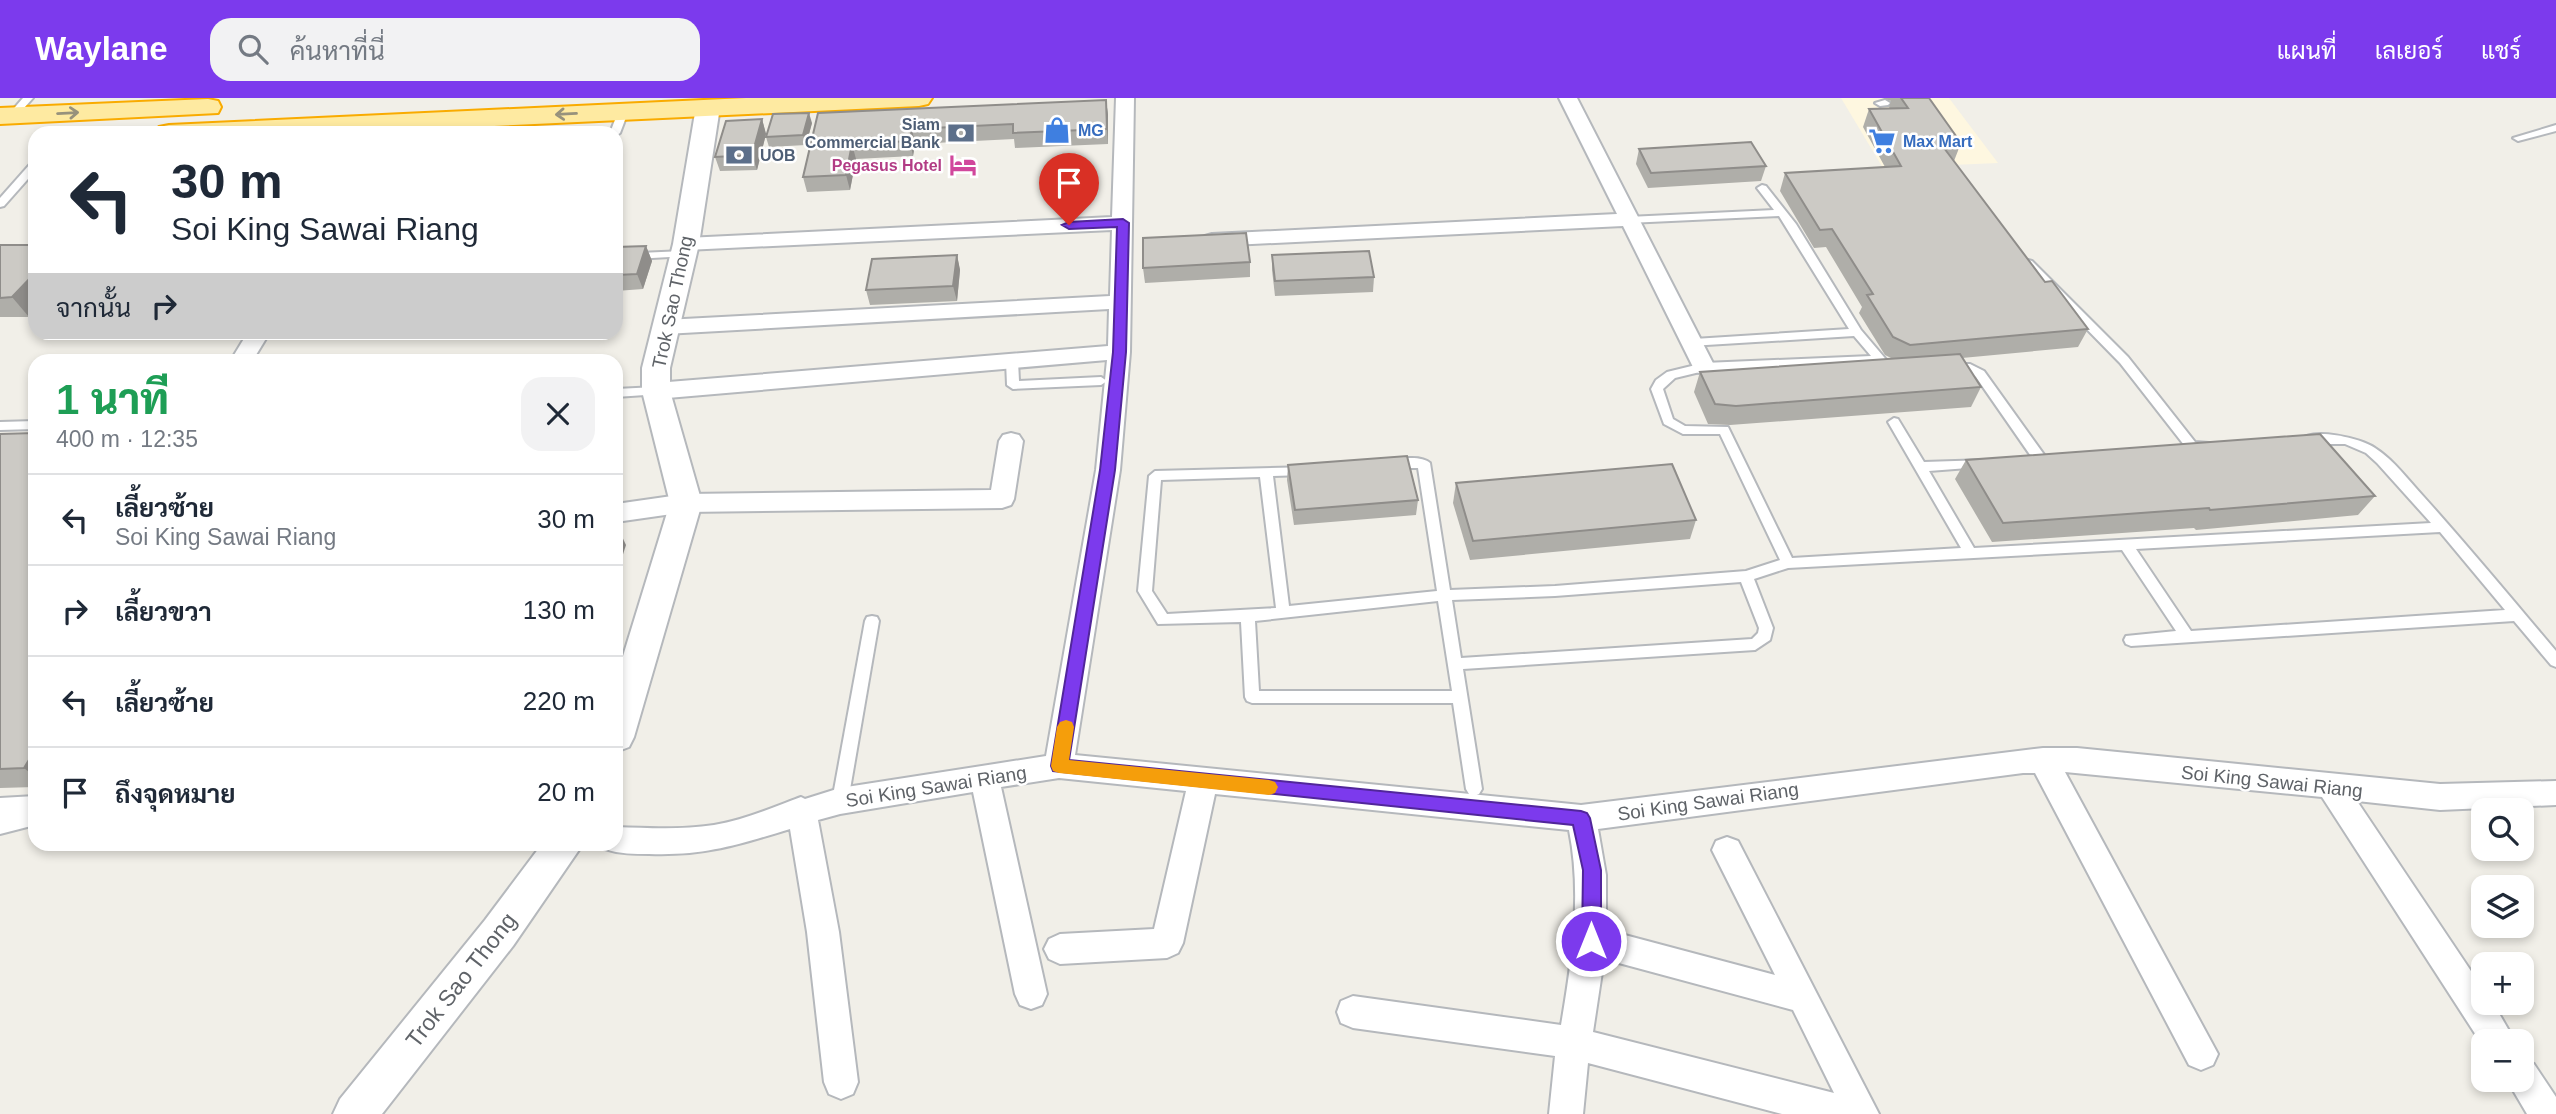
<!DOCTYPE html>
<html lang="th">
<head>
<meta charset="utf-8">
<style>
	body { margin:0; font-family:Arial,Sarabun,sans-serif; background:#f2f2f3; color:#1f2937; height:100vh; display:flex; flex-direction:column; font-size:26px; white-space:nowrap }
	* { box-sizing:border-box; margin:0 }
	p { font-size:23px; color:#747a83 }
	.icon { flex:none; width:38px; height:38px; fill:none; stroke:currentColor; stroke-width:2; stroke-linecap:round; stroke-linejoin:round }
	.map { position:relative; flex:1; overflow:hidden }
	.drawer { position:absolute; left:28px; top:256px; width:595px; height:497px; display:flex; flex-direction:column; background:#fff; border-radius:21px; box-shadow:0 4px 10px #0003 }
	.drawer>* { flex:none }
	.top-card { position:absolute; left:28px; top:28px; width:595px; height:214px; border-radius:21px; box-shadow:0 4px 10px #0003; background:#fff; color:#1f2937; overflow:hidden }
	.buttons { position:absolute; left:2471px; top:700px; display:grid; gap:14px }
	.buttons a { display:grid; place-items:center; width:63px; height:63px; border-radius:14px; background:#fff; box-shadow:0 4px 10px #0003; font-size:35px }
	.pin { position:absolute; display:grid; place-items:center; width:60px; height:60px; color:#fff; margin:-72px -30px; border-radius:50% 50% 50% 0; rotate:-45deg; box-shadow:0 0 7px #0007 }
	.pin .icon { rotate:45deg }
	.me { position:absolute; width:77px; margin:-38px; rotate:0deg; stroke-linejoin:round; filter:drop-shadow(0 0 5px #0008) }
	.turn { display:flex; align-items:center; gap:24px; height:147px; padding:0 28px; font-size:32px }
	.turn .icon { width:91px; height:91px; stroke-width:2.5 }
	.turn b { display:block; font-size:49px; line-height:60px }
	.then { display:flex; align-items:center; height:66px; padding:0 28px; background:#0003; gap:14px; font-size:26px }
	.round { display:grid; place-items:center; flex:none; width:74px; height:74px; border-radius:21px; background:#f2f2f3 }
	.headline { display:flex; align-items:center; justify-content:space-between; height:119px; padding:0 28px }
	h1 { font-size:42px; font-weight:800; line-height:52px; color:#1e9e55 }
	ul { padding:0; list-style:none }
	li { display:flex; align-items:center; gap:21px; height:91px; padding:0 28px; border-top:2px solid #e0e1e3 }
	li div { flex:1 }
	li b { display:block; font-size:26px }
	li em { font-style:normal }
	header { display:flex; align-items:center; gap:42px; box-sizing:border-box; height:98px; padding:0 35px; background:#7c3aed; color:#fff }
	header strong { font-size:33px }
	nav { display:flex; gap:38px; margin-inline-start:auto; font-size:24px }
	.search { width:490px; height:63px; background:#f2f2f3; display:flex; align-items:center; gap:18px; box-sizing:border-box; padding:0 24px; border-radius:21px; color:#747a83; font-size:26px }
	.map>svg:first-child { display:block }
	.commercial { fill:#fef7e0 }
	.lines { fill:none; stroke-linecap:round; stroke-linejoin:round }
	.service-casing { stroke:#b5b8bc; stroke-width:4 }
	.minor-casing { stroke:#b5b8bc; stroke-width:4 }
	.tertiary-casing { stroke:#b5b8bc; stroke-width:4 }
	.trunk-casing { stroke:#f9ab00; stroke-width:4 }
	.service { fill:#fff; fill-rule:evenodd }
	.minor { fill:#fff; fill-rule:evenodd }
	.tertiary { fill:#fff; fill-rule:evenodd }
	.trunk { fill:#feeaa1; fill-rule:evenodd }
	.wall { fill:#afaea9 }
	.shaded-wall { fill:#8f8d8a }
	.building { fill:#cccac5; stroke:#8f8d8a; stroke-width:2 }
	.oneway { stroke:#97927c }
	.route { fill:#7c3aed; stroke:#51269a; stroke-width:2 }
	.slow { fill:#f59e0b }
	.labels { text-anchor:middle; stroke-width:5; stroke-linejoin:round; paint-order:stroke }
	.far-service-label { font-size:16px; font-weight:bold; fill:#4e5e75; stroke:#fff; text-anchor:end }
	.far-shop-label { font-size:16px; font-weight:bold; fill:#366cbe; stroke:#fff; text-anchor:start }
	.far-hotel-label { font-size:16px; font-weight:bold; fill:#b23c85; stroke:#fff; text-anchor:end }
	.street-label { font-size:19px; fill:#5f6368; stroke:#fff }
	.near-street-label { font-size:23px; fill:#5f6368; stroke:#fff }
</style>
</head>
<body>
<header>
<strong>Waylane</strong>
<div class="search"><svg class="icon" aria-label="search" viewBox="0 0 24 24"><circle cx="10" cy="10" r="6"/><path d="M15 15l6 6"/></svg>ค้นหาที่นี่</div>
<nav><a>แผนที่</a><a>เลเยอร์</a><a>แชร์</a></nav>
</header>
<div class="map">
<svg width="2556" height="1016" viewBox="0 0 2556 1016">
	<rect width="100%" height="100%" fill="#f1efe8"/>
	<!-- commercial -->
	<polygon class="commercial" points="1841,0 1949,0 1998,65 1883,70"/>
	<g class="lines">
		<defs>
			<g id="service">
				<polygon points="23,0 33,0 15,20 9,20 9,16"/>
				<polygon points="1885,2 1890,5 1888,7 1880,8 1875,5"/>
				<polygon points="623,11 628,14 620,35 616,38 616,35 610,35 618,14"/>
				<polygon points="2556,27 2556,33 2518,43 2513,40"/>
				<polygon points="35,64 35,73 4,108 0,109 0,100 31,65"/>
				<path d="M 1762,87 L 1766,88 L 1796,126 L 1861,232 L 1889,265 L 1883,269 L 1877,266 L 1704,273 L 1675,280 L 1663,291 L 1673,321 L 1685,328 L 1728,329 L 1792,460 L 1961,450 L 1888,324 L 1894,320 L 1898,321 L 1924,364 L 1986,362 L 1987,365 L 1986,368 L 1981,369 L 1929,373 L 1974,450 L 2431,425 L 2377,365 L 2366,355 L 2345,346 L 2306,346 L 2300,342 C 2312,329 2361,340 2375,350 C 2394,362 2409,383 2424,399 C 2469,449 2512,501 2556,553 L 2556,569 L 2551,567 L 2514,523 L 2131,548 L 2126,546 L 2124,542 L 2126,538 L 2176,533 L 2122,452 L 1788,470 L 1754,481 L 1773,530 L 1770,542 L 1755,552 L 1463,571 L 1482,691 L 1479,696 L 1474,698 L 1469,696 L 1466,691 L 1453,605 L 1252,605 L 1247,603 L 1245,599 L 1241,524 L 1158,526 L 1138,493 L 1149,378 L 1155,373 L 1310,369 L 1311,372 L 1310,375 L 1305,377 L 1273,378 L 1289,508 L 1437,493 L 1418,370 L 1387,370 L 1386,367 C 1394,359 1422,357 1430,365 L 1450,492 L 1555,488 L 1746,473 L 1780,462 L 1720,336 L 1683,336 L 1664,326 L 1651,291 L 1656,282 L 1667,274 L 1704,265 L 1871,258 L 1854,238 L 1690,248 L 1690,242 L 1694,241 L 1849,231 L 1779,118 L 1628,125 L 1623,122 L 1628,119 L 1774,112 L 1757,90 ZM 1260,379 L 1276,510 L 1167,516 L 1152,493 L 1161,382 ZM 2440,434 L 2505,512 L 2191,533 L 2136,451 ZM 1741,484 L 1759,530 L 1758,535 L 1752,541 L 1461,560 L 1452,502 L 1555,498 ZM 1438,503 L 1452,593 L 1259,593 L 1255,523 Z"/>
				<polygon points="684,153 688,154 688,158 616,162 616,156"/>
				<polygon points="2028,162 2032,163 2128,259 2195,344 2209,345 2211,348 2209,351 2188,352 2120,265 2024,167 2022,165"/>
				<polygon points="1012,259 1018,263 1019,283 1101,279 1107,283 1101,287 1013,291 1007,287 1006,263"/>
				<polygon points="1950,266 1970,266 1984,273 2045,358 2046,361 2045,364 2035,364 1976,279 1968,274 1946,273 1944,270 1946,267"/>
				<polygon points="656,289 662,293 660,296 616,299 616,291"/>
				<polygon points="35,323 35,331 0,332 0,324"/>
				<polygon points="872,518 877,519 879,523 848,703 846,708 840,710 834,708 832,703 865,523 867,519"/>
				<polygon points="35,698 35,712 0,714 0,700"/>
			</g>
			<g id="minor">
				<path d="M 1116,0 L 1134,0 L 1130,254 L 1120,372 L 1075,657 L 1581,707 L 2043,650 L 2077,650 L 2440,686 L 2556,683 L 2556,707 L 2440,712 L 2357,703 L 2483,891 L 2483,905 L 2493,905 L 2515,943 L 2483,943 L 2483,948 L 2322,699 L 2065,674 L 2218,956 L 2213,967 L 2201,972 L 2189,967 L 2035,675 L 2023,675 L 1598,731 L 1606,777 L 1606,832 L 1775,877 L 1712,752 L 1716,743 L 1727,739 L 1738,743 L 1879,1016 L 1782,1016 L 1588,965 L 1583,1016 L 1549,1016 L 1555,958 L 1353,930 L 1341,925 L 1337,914 L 1341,903 L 1353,898 L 1561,927 C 1572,862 1582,797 1569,732 L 1215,696 L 1183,845 L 1178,855 L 1167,860 L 1060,866 L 1049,861 L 1044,851 L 1049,841 L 1060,836 L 1154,831 L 1186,693 L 1059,680 L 1001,689 L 1047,896 L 1042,907 L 1031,911 L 1020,907 L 1015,896 L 973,694 L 840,716 L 818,722 L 839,834 L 858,984 L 853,996 L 841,1001 L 829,996 L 824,984 L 807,834 L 790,731 C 737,747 705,758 649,756 C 634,756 620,756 605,751 L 603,746 L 616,746 L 616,729 C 649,730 681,732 714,727 C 744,722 774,709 801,699 L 805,701 L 840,690 L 1046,658 L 1096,372 L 1107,262 L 656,301 L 648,298 L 645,293 L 648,288 L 656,285 L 1108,248 L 1109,211 L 665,236 L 657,234 L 654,229 L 657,224 L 665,222 L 1110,198 L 1112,132 L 686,152 L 679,150 L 676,146 L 679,142 L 686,140 L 1112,119 ZM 1604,861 L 1793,912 L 1834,995 L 1593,934 Z"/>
				<polygon points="1559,0 1577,0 1715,269 1712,274 1704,276 1696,274 1693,269 1623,128 1212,148 1205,146 1202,142 1205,138 1212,136 1617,116"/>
				<polygon points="248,234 270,234 253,262 231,262"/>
				<polygon points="1011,335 1019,337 1023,343 1014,401 1011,407 1002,410 686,414 616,424 616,406 686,396 991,392 999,343 1003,337"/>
				<polygon points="35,701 35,727 0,736 0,710"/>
				<polygon points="2522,962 2534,966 2556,999 2556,1016 2527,1016 2507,982 2522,982"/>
			</g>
			<g id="tertiary">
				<polygon points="708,2 716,4 720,9 699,146 670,270 670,293 702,405 634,639 629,649 616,654 616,581 670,405 642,293 642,270 673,146 696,9 700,4"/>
				<polygon points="542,746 583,746 513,848 382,1016 333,1016 340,1001 485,822"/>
			</g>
			<g id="trunk">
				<polygon points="746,0 932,0 928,6 919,8 345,35 155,35 159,29 169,27"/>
				<polygon points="208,1 218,3 221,9 218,15 0,26 0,10"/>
			</g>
		</defs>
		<!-- service casing -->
		<use href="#service" class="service-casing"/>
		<!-- minor casing -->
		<use href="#minor" class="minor-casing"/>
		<!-- tertiary casing -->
		<use href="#tertiary" class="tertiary-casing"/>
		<!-- trunk casing -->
		<use href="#trunk" class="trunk-casing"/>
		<!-- service -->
		<use href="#service" class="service"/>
		<!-- minor -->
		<use href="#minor" class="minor"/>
		<!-- tertiary -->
		<use href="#tertiary" class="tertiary"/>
		<!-- trunk -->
		<use href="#trunk" class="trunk"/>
	</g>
	<!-- wall -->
	<g class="wall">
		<polygon points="1883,0 1929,0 1961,45 1954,63 2045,184 2088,231 2078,249 1962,260 1981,289 1971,309 1730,327 1708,326 1694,294 1700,274 1893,261 1885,257 1859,215 1862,209 1826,149 1814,150 1780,93 1785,75 1885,69 1863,29 1869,11 1890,11 1889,9 1891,3"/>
		<polygon points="1106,2 1108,17 1108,46 1015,50 1014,41 915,46 913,58 856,61 850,92 807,94 803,79 818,15"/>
		<polygon points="762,21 766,36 757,72 720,73 715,59"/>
		<polygon points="812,25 806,47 769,49 766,39"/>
		<polygon points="1639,51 1766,68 1761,83 1648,90 1636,66"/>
		<polygon points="0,147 35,147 35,212 29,219 0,219"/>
		<polygon points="646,148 652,163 643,191 616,193 616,149"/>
		<polygon points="957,157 960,172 957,203 870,207 866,192"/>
		<polygon points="1272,157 1374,179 1373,194 1275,198 1272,172"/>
		<polygon points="1250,164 1250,179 1145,185 1143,170"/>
		<polygon points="35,335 35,689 0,690 0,336"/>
		<polygon points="1966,362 2375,398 2358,417 2196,432 2194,430 1992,444 1955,381"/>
		<polygon points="1288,367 1418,402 1416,417 1294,427 1287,382"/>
		<polygon points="1456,385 1696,422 1690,441 1470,462 1453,405"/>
	</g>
	<!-- shaded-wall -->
	<g class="shaded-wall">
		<polygon points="1106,2 1108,17 1108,46 1107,31"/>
		<polygon points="809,15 812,25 806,47 803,37"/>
		<polygon points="762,21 766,36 757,72 752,57"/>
		<polygon points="912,31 915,46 913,58 910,43"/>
		<polygon points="852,46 856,61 850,92 846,77"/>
		<polygon points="646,148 652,163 643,191 637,176"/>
		<polygon points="957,157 960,172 957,203 953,188"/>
		<polygon points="35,175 35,212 29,219 12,199"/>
		<polygon points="617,428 626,447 616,478 616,430"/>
		<polygon points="35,652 35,679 24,670"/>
	</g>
	<!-- building -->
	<g class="building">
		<polygon points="1901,0 1929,0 1961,45 1941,46 2045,184 2052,183 2088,231 1910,247 1893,239 1867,197 1873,196 1832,131 1820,132 1785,75 1901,68 1869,11 1908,10"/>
		<polygon points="1106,2 1107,31 1013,35 1013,26 912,31 910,43 852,46 846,77 803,79 818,15"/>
		<polygon points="809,15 803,37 766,39 773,16"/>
		<polygon points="762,21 752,57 715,59 726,23"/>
		<polygon points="1751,44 1766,68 1651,75 1639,51"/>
		<polygon points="1246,135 1250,164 1143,170 1143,140"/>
		<polygon points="0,147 35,147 35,175 12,199 0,200"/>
		<polygon points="646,148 637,176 616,177 616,149"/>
		<polygon points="1369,153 1374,179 1275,183 1272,157"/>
		<polygon points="957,157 953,188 866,192 872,161"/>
		<polygon points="1960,256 1981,289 1736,308 1715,306 1700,274"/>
		<polygon points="35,335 35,652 24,670 0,671 0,336"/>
		<polygon points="2320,336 2375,398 2210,412 2209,410 2003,425 1966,362"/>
		<polygon points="1407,358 1418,402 1295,412 1288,367"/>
		<polygon points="1672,366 1696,422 1473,443 1456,385"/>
	</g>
	<!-- one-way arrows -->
	<defs><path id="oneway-shaft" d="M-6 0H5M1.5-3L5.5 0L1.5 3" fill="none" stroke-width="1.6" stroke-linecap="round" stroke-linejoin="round" transform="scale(1.75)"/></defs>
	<g class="oneway">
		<use href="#oneway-shaft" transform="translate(68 15) rotate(-3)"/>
		<use href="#oneway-shaft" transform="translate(566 16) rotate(177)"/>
	</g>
	<!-- route -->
	<polygon class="route" points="1123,121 1129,125 1126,254 1115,372 1069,662 1581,713 1587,715 1590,720 1601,772 1601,843 1598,849 1591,852 1585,849 1582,843 1583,772 1573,727 1053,673 1051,668 1100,372 1113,254 1117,129 1069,131 1062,127 1069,124"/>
	<!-- slow -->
	<polygon class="slow" points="1066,622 1072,624 1074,629 1069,662 1269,682 1275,684 1278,689 1275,695 1269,697 1059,675 1053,673 1051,668 1057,629 1060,624"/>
	<!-- icons -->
	<defs>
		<symbol id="shop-bare" viewBox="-9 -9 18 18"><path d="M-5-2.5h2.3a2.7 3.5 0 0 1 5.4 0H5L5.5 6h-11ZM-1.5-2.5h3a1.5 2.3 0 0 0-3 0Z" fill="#3f7fe0" stroke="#fff" stroke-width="2.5" paint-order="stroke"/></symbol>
		<symbol id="bank-bare" viewBox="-9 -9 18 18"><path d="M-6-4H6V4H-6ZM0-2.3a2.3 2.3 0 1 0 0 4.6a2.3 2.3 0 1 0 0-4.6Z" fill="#5c6f8a" stroke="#fff" stroke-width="2.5" paint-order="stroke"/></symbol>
		<symbol id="supermarket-bare" viewBox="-9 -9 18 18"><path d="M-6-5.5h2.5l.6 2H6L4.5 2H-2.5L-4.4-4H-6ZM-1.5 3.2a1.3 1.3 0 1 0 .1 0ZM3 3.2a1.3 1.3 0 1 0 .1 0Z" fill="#3f7fe0" stroke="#fff" stroke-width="2.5" paint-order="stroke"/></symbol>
		<symbol id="hotel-bare" viewBox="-9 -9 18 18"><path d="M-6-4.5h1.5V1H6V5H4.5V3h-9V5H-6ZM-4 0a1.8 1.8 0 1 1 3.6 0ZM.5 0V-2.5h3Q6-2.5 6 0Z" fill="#d1479c" stroke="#fff" stroke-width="2.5" paint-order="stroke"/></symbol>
	</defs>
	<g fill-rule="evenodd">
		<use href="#shop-bare" x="1038" y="13" width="38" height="38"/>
		<use href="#bank-bare" x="942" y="16" width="38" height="38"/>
		<use href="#supermarket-bare" x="1863" y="24" width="38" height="38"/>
		<use href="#bank-bare" x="720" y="38" width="38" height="38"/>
		<use href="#hotel-bare" x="944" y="48" width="38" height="38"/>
	</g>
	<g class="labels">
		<!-- far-service labels -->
		<g class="far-service-label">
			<text x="940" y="32">Siam<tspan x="940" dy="18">Commercial Bank</tspan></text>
			<text x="760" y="63" text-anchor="start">UOB</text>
		</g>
		<!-- far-shop labels -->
		<g class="far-shop-label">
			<text x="1078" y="38">MG</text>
			<text x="1903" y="49">Max Mart</text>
		</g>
		<!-- far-hotel labels -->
		<g class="far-hotel-label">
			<text x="942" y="73">Pegasus Hotel</text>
		</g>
		<!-- street labels -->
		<g class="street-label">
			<text transform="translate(672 204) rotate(-78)" y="7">Trok Sao Thong</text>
			<text transform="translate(2272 683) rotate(6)" y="7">Soi King Sawai Riang</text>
			<text transform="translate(936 688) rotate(-9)" y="7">Soi King Sawai Riang</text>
			<text transform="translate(1708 703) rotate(-8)" y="7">Soi King Sawai Riang</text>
		</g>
		<!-- near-street labels -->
		<g class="near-street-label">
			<text transform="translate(461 882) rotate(-52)" y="8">Trok Sao Thong</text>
		</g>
	</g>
</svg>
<div class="buttons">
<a><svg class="icon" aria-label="search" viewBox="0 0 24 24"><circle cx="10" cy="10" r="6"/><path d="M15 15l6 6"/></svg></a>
<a><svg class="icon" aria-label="layers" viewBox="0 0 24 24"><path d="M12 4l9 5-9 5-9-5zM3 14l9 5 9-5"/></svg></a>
<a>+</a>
<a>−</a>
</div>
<div class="pin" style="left:1069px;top:127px;background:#d93025"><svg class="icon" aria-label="arrive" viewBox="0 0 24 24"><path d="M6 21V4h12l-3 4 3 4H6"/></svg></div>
<svg class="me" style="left:1591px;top:843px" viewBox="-20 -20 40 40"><circle r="17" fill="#7c3aed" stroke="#fff" stroke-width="3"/><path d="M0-11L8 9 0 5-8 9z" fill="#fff"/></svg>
<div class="top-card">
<div class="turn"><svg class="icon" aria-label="left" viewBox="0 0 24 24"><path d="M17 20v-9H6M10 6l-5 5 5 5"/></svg><div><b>30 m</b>Soi King Sawai Riang</div></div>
<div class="then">จากนั้น<svg class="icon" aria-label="right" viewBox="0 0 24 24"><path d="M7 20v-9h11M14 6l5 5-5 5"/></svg></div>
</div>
<section class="drawer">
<div class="headline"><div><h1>1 นาที</h1><p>400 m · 12:35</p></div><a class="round"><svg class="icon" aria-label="close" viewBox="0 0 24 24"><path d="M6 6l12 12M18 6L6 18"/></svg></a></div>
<ul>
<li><svg class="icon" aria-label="left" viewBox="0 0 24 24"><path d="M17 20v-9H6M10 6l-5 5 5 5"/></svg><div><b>เลี้ยวซ้าย</b><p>Soi King Sawai Riang</p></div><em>30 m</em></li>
<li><svg class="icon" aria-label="right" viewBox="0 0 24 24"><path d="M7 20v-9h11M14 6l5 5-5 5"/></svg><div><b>เลี้ยวขวา</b></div><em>130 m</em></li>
<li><svg class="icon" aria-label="left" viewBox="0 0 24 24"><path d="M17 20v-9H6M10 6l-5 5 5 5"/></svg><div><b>เลี้ยวซ้าย</b></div><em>220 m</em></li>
<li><svg class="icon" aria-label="arrive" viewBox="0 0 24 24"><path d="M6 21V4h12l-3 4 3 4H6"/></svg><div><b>ถึงจุดหมาย</b></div><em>20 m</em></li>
</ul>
</section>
</div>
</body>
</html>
